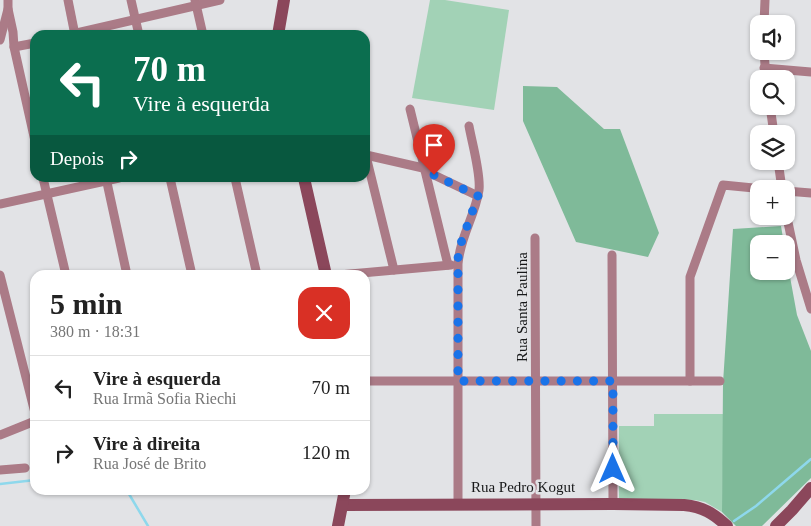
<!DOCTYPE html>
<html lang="pt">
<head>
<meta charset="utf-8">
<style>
	body { margin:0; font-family:Georgia,serif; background:#f6f6f6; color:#222; height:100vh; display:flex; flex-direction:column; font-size:19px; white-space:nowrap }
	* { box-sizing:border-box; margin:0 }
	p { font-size:16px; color:#767676 }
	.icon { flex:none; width:28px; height:28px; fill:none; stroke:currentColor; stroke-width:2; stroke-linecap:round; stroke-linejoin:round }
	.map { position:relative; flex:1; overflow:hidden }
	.side { position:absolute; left:30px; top:270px; width:340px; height:225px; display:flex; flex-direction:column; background:#fff; border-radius:15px; box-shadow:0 1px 4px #0004 }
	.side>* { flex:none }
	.top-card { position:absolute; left:30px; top:30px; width:340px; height:152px; border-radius:15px; box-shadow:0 1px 4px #0004; background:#0b6e4f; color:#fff; overflow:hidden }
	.buttons { position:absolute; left:750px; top:15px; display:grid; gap:10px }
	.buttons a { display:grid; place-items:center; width:45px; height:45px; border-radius:10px; background:#fff; box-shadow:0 1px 4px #0004; font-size:25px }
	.pin { position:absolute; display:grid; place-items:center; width:42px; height:42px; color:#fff; margin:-51px -21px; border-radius:50% 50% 50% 0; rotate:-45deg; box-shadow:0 0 5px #0007 }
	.pin .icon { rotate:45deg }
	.me { position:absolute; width:55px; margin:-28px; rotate:0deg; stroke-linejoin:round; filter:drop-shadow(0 0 4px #0008) }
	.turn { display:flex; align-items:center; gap:18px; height:105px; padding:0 20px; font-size:22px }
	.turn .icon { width:65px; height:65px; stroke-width:2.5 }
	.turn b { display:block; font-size:35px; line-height:42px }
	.then { display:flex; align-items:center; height:48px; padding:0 20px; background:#0003; gap:10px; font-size:19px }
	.round { display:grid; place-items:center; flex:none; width:52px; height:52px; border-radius:15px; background:#f6f6f6 }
	.summary { display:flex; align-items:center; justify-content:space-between; height:85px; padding:0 20px }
	h1 { font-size:30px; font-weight:700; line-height:38px }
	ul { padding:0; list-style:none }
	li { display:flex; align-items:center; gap:15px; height:65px; padding:0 20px; border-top:1px solid #e0e0e0 }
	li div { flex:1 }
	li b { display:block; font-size:19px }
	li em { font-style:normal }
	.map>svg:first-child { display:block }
	.green { fill:#a2d2b6 }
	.forest { fill:#7fba99 }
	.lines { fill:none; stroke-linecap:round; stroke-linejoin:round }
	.stream { stroke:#8ed8ec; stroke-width:2.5 }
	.street { stroke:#ab7b87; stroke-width:9 }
	.secondary { stroke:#8b475b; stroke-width:12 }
	.route { stroke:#1a73e8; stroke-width:9; stroke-dasharray:0 16.2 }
	.labels { text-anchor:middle; stroke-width:5; stroke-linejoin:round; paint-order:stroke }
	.street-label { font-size:15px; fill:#171819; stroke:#e2e3e6 }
</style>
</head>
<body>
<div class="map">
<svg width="811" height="526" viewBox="0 0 811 526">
	<rect width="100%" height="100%" fill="#e2e3e6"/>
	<!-- green -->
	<g class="green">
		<polygon points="430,0 445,0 509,10 494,110 412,98"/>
		<polygon points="654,414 724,414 722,512 705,502 695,500 619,499 619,426 654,426"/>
	</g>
	<!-- forest -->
	<g class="forest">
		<polygon points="523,86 557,87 604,129 620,129 659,233 648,257 576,242 523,121"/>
		<polygon points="781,226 784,244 759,244 759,271 786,271 786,255 797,315 811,351 811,478 762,526 736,526 722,512 723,383 733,229"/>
	</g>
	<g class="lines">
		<!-- stream -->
		<g class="stream">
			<polyline points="0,484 35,480"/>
			<polyline points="123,490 129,494 148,526"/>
			<polyline points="734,521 756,506 811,459"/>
		</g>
		<!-- street -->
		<g class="street">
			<polyline points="68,0 75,35"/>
			<polyline points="131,0 139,35"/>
			<polyline points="195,0 203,35"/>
			<polyline points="8,9 13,32 14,47 35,141"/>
			<polyline points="764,24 765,0"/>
			<polyline points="68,35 220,0"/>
			<polyline points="0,40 8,9 8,0"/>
			<polyline points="14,47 35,43"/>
			<polyline points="764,51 766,79"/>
			<polyline points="764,68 811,72"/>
			<polyline points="770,106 774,134"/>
			<polyline points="410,109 448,265"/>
			<polyline points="365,152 394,270"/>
			<polyline points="366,155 423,168 434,175 478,196"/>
			<polyline points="778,161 782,189"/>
			<polyline points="43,178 66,275"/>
			<polyline points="106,178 127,275"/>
			<polyline points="170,178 192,275"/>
			<polyline points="235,178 257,275"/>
			<polyline points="786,191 811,193"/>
			<polyline points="0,204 119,178"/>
			<polyline points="786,213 796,260 811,309"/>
			<polyline points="535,238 536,526"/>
			<polyline points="612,255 613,504"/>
			<polyline points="0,275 35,413"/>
			<polyline points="339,275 451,265"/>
			<polyline points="365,381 720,381"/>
			<polyline points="690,381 690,277 723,185 765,189"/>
			<polyline points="0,435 35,421"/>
			<polyline points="0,470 25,468"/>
			<path d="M 458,504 L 458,264 C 460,237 475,216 479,190 C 481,174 472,143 469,126"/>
		</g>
		<!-- secondary -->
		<g class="secondary">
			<polyline points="278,35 284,0"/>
			<polyline points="304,178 326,275"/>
			<path d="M 343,505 L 613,504 L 684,505 C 703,507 713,513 727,526"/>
			<polyline points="338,526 345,490"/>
			<polyline points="776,526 792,510 811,488"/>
		</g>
	</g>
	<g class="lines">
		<!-- route -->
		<polyline class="route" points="434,175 478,196 461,243 458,258 458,381 613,381 613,469"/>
	</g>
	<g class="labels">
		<!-- street labels -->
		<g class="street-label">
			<text transform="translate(522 307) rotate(-90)" y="5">Rua Santa Paulina</text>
			<text x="523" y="492">Rua Pedro Kogut</text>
		</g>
	</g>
</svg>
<div class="buttons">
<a><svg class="icon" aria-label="sound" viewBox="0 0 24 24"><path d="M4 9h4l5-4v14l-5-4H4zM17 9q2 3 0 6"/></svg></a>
<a><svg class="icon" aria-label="search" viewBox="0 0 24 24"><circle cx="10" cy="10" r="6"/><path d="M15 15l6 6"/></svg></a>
<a><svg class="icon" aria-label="layers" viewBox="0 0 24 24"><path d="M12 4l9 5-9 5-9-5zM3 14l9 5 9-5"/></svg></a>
<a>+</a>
<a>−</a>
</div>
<div class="pin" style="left:434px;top:175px;background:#d93025"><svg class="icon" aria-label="arrive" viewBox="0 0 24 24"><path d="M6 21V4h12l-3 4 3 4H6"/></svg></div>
<svg class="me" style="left:613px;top:469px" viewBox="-20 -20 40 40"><path d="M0-17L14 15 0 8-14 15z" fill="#1a73e8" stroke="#fff" stroke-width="4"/></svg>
<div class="top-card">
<div class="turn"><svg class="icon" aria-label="left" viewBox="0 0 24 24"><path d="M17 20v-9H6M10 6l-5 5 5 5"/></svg><div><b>70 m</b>Vire à esquerda</div></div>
<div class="then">Depois<svg class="icon" aria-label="right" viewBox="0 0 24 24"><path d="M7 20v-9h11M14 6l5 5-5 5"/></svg></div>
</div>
<section class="side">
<div class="summary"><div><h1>5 min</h1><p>380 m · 18:31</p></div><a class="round" style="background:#d93025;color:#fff"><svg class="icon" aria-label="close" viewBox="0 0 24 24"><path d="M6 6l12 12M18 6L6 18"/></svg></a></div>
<ul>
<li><svg class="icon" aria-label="left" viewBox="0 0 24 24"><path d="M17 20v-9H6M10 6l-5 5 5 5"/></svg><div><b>Vire à esquerda</b><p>Rua Irmã Sofia Riechi</p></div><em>70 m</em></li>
<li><svg class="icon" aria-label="right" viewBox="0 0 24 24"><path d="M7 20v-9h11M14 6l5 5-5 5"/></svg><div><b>Vire à direita</b><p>Rua José de Brito</p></div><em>120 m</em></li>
</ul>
</section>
</div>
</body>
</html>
